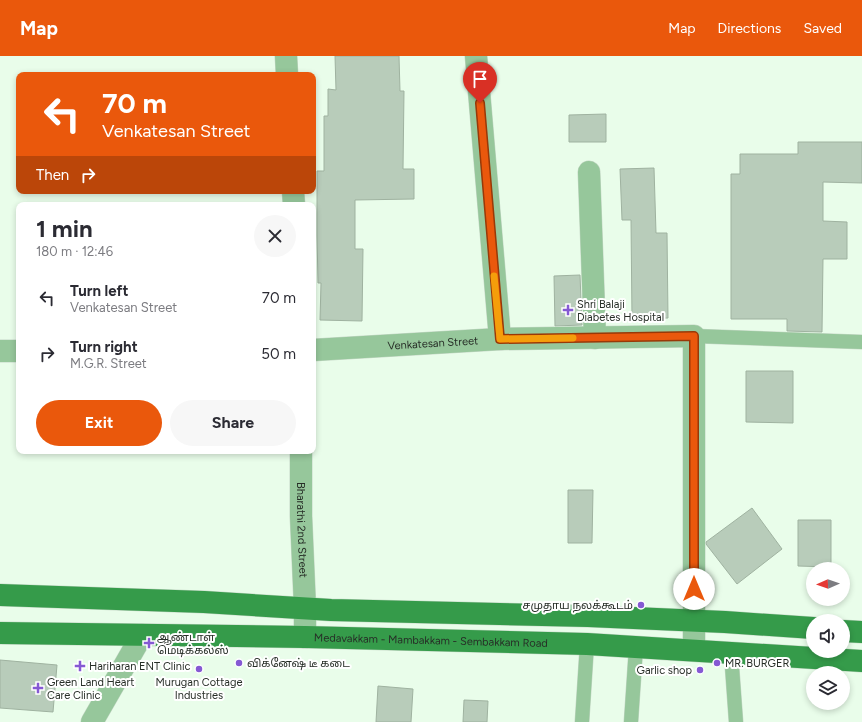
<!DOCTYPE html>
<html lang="en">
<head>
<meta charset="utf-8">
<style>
	body { margin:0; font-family:Figtree,"Noto Sans Tamil",sans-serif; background:#f7f7f7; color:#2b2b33; height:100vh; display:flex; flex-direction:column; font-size:15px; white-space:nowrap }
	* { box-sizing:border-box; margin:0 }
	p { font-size:13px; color:#7c7c81 }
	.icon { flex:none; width:22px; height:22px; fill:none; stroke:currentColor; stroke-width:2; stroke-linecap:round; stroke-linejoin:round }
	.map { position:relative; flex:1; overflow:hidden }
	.drawer { position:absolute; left:16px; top:146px; width:300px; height:252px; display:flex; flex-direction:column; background:#fff; border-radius:8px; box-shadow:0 2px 6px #0003 }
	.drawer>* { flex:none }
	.banner { position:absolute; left:16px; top:16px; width:300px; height:122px; border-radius:8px; box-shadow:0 2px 6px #0003; background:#ea580c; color:#fff; overflow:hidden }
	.needle { width:26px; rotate:268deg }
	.buttons { position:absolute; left:806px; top:506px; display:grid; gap:8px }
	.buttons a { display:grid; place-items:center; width:44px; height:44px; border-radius:50%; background:#fff; box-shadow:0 2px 6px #0003; font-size:20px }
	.pin { position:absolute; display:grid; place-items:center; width:34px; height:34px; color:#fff; margin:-41px -17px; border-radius:50% 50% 50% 0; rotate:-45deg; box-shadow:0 0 4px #0007 }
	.pin .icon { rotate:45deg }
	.me { position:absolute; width:44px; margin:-22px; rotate:0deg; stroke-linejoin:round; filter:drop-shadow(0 0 3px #0008) }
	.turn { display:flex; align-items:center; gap:14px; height:84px; padding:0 20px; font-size:18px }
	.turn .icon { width:52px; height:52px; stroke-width:2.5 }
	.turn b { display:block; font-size:28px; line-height:34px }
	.then { display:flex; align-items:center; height:38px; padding:0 20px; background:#0003; gap:8px; font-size:15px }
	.round { display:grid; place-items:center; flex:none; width:42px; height:42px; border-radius:21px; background:#f7f7f7 }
	.headline { display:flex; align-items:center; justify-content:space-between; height:68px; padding:0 20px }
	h1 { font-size:24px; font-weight:700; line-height:30px }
	.button { display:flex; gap:8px; margin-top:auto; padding:8px 20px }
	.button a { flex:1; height:46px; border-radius:24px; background:#ea580c; color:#fff; font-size:16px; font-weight:700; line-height:46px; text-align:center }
	.button a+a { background:#f7f7f7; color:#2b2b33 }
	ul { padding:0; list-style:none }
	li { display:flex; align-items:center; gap:12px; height:56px; padding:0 20px }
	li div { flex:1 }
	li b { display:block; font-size:15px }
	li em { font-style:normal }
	header { display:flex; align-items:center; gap:24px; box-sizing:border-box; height:56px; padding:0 20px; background:#ea580c; color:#fff }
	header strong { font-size:19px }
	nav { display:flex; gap:22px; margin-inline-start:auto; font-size:14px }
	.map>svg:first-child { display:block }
	.building { fill:#b8ccba; stroke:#9fb2a0 }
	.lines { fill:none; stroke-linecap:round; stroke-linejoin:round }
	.service-casing { stroke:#c6d8c7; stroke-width:15 }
	.minor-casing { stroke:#c6d8c7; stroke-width:23 }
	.primary-casing { stroke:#c6d8c7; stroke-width:23 }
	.service { stroke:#96c79b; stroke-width:14 }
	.minor { stroke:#96c79b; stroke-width:22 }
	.primary { stroke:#359b4a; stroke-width:22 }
	.route-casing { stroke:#983908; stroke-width:10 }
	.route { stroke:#ea580c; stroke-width:7 }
	.slow { stroke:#f59e0b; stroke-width:7 }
	.poi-dot { fill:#8559d3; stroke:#fff; stroke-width:1.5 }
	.labels { text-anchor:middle; stroke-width:4; stroke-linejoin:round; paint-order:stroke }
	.poi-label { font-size:11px; fill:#272e27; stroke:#fff; text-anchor:start }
	.street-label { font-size:11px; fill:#272e27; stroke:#fff }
</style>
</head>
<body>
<header>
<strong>Map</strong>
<nav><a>Map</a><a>Directions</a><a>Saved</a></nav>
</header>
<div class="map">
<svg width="862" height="666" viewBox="0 0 862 666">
	<rect width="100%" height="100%" fill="#e9fdea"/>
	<!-- building -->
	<g class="building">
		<polygon points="335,0 399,0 400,35 404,35 403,113 414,113 414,143 355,144 355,193 363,193 362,265 320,264 321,227 318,227 317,179 317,115 324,115 324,60 328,60 328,33 336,34"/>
		<polygon points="606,58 606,86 569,86 569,59"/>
		<polygon points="798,86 862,86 862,127 823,126 823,165 847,166 847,203 823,203 822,276 787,275 787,263 731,263 731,118 740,118 740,98 798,98"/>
		<polygon points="654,112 656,177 667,177 668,262 632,263 631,164 622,164 620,113"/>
		<polygon points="580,219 582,269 555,270 554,220"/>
		<polygon points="746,315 793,315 793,367 746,366"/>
		<polygon points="568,434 593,434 592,487 568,487"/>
		<polygon points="752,452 782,493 737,528 706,488 706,486"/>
		<polygon points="798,464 831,464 831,511 798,510"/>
		<polygon points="0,604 57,609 53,656 0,652"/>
		<polygon points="378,630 413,633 411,666 376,666"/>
		<polygon points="464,644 488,645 487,666 463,666"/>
	</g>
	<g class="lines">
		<defs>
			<g id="service">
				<polyline points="694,280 862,286"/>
				<polyline points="731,597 736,666"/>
				<polyline points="582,666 587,588"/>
				<polyline points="631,666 636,591"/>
			</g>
			<g id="minor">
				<polyline points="286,0 287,19"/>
				<polyline points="476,0 500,283"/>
				<polyline points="589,116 595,282"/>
				<polyline points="293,135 294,149"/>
				<path id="s1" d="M 313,294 L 500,283 L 694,280 L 694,594"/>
				<polyline points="0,295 19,295"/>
				<path id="s2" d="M 301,395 L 301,460 L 305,552 L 305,581"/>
				<polyline points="92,666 142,579"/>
			</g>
			<g id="primary">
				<polyline points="0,539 204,546 331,554 588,560 725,566 813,572"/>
				<polyline points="843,575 862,576"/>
				<path id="s3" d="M 0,577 L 305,581 L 587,588 L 862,605"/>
			</g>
		</defs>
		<!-- service casing -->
		<use href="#service" class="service-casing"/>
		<!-- minor casing -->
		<use href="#minor" class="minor-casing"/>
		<!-- primary casing -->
		<use href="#primary" class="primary-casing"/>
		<!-- service -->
		<use href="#service" class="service"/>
		<!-- minor -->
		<use href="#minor" class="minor"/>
		<!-- primary -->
		<use href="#primary" class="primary"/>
	</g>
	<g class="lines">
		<defs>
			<polyline id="route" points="480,47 500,283 694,280 694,533"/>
		</defs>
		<!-- route casing -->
		<use href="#route" class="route-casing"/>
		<!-- route -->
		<use href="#route" class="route"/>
		<!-- slow -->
		<polyline class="slow" points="494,220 500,283 573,282"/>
	</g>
	<!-- markers -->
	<g class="poi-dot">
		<path d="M566 248h4v4h4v4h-4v4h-4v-4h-4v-4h4z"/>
		<circle cx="641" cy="549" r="4"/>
		<path d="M147 581h4v4h4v4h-4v4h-4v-4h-4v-4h4z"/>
		<circle cx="239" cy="607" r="4"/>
		<circle cx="717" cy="607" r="4"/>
		<path d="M78 604h4v4h4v4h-4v4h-4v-4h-4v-4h4z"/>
		<circle cx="199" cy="613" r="4"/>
		<circle cx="700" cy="614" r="4"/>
		<path d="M36 626h4v4h4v4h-4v4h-4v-4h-4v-4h4z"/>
	</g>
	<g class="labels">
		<!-- poi labels -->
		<g class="poi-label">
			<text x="577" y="252">Shri Balaji<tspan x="577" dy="13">Diabetes Hospital</tspan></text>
			<text x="633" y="553" text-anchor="end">சமுதாய நலக்கூடம்</text>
			<text x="157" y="585">ஆண்டாள்<tspan x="157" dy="13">மெடிக்கல்ஸ்</tspan></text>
			<text x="247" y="611">விக்னேஷ் டீ கடை</text>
			<text x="725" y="611">MR. BURGER</text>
			<text x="89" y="614">Hariharan ENT Clinic</text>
			<text x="692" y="618" text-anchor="end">Garlic shop</text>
			<text x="47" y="630">Green Land Heart<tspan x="47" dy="13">Care Clinic</tspan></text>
			<text x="199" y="630" text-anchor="middle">Murugan Cottage<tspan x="199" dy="13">Industries</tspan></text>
		</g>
		<!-- street labels -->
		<g class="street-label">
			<text dy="4" stroke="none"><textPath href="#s1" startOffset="120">Venkatesan Street</textPath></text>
			<text dy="4" stroke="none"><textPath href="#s2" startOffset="79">Bharathi 2nd Street</textPath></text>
			<text dy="4" stroke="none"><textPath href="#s3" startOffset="431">Medavakkam - Mambakkam - Sembakkam Road</textPath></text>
		</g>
	</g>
</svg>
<div class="buttons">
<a><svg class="needle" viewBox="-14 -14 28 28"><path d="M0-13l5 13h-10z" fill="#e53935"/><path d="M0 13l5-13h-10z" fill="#7c7c81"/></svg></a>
<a><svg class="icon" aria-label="sound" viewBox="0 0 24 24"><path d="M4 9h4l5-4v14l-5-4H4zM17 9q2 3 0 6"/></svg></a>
<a><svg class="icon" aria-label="layers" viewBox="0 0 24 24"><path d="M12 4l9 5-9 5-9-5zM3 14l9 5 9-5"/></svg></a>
</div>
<div class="pin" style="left:480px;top:47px;background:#d93025"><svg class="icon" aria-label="arrive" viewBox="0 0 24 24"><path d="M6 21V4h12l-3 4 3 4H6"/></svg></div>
<svg class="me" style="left:694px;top:533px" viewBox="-20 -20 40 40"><circle r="19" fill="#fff"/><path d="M0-13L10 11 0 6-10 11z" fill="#ea580c"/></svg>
<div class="banner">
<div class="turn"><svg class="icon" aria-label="left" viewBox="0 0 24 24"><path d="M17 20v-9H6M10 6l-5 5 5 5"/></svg><div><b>70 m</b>Venkatesan Street</div></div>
<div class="then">Then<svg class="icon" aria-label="right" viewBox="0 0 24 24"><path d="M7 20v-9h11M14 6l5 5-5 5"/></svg></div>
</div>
<section class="drawer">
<div class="headline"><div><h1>1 min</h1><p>180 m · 12:46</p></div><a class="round"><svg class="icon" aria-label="close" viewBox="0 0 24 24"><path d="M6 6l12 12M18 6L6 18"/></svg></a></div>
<ul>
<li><svg class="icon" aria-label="left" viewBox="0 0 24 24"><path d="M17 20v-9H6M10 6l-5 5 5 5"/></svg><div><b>Turn left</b><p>Venkatesan Street</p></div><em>70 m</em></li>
<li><svg class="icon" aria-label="right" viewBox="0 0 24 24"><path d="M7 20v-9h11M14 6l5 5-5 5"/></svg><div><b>Turn right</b><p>M.G.R. Street</p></div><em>50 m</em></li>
</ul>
<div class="button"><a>Exit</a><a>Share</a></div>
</section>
</div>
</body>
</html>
